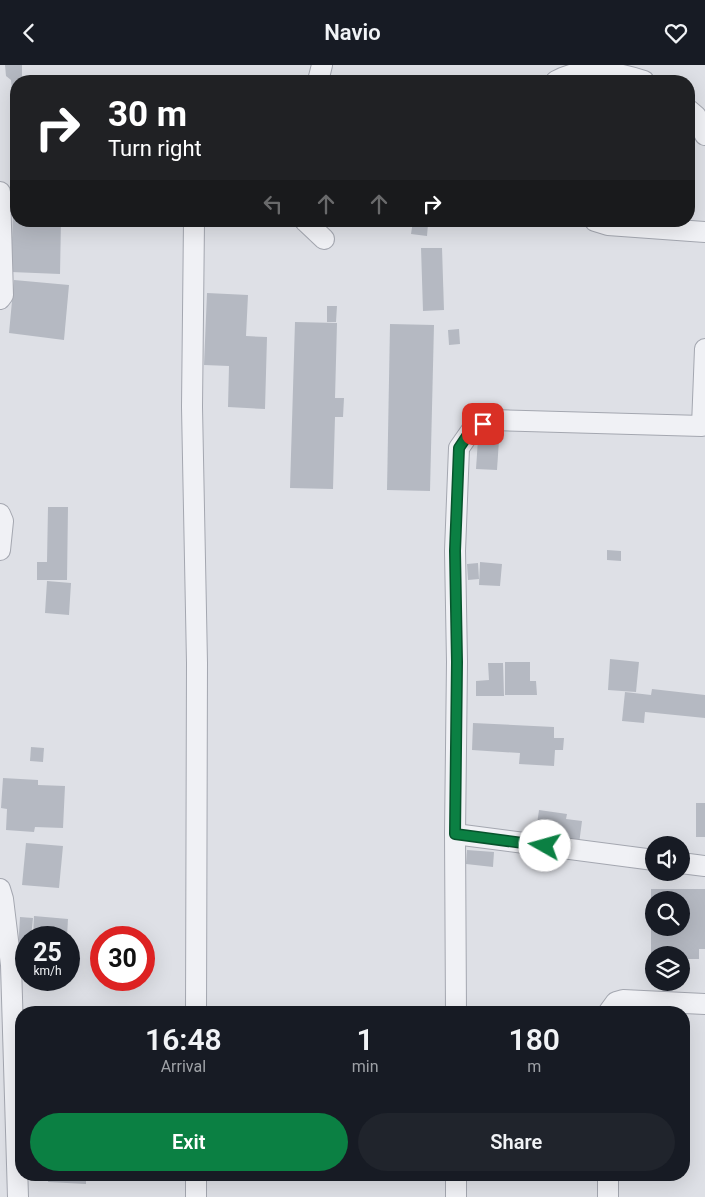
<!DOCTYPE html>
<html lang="en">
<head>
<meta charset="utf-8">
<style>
	body { margin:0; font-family:Roboto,sans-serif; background:#20242c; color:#f1f3f6; height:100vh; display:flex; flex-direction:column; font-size:19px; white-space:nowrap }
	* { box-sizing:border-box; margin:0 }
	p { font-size:16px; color:#9ea1a6 }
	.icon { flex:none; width:28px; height:28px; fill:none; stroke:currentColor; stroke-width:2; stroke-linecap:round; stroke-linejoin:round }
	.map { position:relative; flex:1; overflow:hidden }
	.sheet { position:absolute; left:15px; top:941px; width:675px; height:175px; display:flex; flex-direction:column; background:#171b24; border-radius:20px; box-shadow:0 5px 20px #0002 }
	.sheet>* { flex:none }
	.guide { position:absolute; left:10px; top:10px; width:685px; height:152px; border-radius:20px; box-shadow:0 5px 20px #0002; background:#202124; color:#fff; overflow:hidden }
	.tools { position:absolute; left:645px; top:771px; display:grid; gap:10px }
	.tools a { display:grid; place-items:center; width:45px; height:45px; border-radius:50%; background:#171b24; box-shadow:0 5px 20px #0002; font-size:25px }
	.speed { position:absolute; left:15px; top:861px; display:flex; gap:10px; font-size:25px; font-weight:700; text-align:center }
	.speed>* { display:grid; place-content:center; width:65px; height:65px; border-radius:50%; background:#171b24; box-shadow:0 5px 20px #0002; line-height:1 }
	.speed small { font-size:12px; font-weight:400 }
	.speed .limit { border:8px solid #d22; background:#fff; color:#111 }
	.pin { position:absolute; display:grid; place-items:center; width:42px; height:42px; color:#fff; margin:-21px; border-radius:10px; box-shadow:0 2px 8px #0006 }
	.me { position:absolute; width:55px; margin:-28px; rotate:277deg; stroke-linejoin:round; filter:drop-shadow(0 0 4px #0008) }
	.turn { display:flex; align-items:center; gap:18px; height:105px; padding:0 15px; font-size:22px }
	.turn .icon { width:65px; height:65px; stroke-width:2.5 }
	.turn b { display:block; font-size:35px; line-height:42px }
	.lanes { display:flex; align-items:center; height:48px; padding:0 15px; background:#0003; justify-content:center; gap:25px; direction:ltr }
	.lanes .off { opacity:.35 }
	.eta { display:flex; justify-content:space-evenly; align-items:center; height:85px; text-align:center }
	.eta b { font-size:30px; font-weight:600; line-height:35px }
	.action { display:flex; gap:10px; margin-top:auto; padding:10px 15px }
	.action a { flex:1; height:58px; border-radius:30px; background:#0b8043; color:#fff; font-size:20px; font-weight:600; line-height:58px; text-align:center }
	.action a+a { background:#20242c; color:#f1f3f6 }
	header { display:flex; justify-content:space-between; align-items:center; height:65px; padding:0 15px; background:#171b24; font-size:22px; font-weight:600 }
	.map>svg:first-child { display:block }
	.building { fill:#b5b9c2; fill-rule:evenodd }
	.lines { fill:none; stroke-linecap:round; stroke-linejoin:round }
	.minor-casing { stroke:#a4a7b0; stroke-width:22 }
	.minor { stroke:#f0f1f5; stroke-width:20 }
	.route-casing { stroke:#07532c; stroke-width:12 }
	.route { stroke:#0b8043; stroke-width:9 }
</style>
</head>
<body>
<header><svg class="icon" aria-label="back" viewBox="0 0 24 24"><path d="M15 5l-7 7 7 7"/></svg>Navio<svg class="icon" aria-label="heart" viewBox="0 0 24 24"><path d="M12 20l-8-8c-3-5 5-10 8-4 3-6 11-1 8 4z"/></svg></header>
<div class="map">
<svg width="705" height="1132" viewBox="0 0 705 1132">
	<rect width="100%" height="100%" fill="#dee0e6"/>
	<!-- building -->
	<g class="building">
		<polygon points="5,0 22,0 22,16 16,16 16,36 13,37 11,15 6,11"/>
		<polygon points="13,145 16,145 16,156 61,156 60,209 11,207"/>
		<polygon points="413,156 432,156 432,160 428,159 427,171 411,169"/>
		<polygon points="421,183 442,183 444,245 423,246"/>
		<polygon points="14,215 69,220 64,275 9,268"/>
		<polygon points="207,228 248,230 246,271 267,272 265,344 228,342 229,301 204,300"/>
		<polygon points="327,241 337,241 336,257 327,257"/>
		<polygon points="295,257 337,258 335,333 344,333 343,352 335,352 333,424 290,423"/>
		<polygon points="390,259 434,260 430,426 387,425"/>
		<polygon points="459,264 460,279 449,280 448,265"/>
		<polygon points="478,374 499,375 497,405 476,404"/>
		<polygon points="48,442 68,442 67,515 37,515 37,497 47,497"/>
		<polygon points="607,485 621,486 621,496 607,495"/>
		<polygon points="480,497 502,499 500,521 479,520"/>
		<polygon points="478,498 479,514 468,515 467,499"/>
		<polygon points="47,516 71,518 69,550 45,548"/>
		<polygon points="610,594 639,597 636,627 608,625"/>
		<polygon points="505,597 530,597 530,616 536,616 537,630 505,630"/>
		<polygon points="488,598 503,598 504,631 476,631 476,616 489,615"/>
		<polygon points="652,624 705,630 705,653 645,647 644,658 622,656 625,627 651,630"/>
		<polygon points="473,658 554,662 554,673 564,673 563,685 555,685 554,701 519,699 520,688 472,685"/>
		<polygon points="31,682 44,683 43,697 30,696"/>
		<polygon points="3,713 38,715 38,720 65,721 63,763 35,762 34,767 6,765 7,744 1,743"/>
		<rect x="696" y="738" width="9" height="34"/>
		<polygon points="539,745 567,749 566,754 582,756 579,779 535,773"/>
		<polygon points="26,778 63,781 59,823 22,820"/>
		<polygon points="467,785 494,787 493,802 466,799"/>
		<path d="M 651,824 L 705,824 L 705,884 L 699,884 L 699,894 L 681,894 L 681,890 L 654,890 L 654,894 L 651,894 ZM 654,835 L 681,835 L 681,862 L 654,862 Z"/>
		<polygon points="34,851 68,854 67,872 33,872"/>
		<polygon points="20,852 33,853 31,872 26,872 26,902 17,902"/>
		<polygon points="49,1110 86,1110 86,1119 48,1117"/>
	</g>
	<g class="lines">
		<defs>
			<g id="minor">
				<polyline points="318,16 322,0"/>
				<path d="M 556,16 C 583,1 617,7 644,16"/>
				<polyline points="689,45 696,51 705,70"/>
				<polyline points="0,127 3,230 0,234"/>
				<polyline points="194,156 192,342 197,598 196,948"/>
				<polyline points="305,156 324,174"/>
				<polyline points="595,156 608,160 705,167"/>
				<polyline points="0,449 3,456 0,485"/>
				<polyline points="455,769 654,795"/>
				<polyline points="681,798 705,801"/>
				<polyline points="0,824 3,834 11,900 18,1132"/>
				<polyline points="456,948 455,769 457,597 455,486 459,383 473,363 493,355 702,361 705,284"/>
				<polyline points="608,948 616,937 623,935 705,939"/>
				<polyline points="196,1110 196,1132"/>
				<polyline points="456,1110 456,1132"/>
				<polyline points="608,1110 608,1132"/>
			</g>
		</defs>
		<!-- minor casing -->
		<use href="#minor" class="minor-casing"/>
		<!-- minor -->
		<use href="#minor" class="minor"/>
	</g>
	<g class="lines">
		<defs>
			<polyline id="route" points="483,359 473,362 459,383 455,486 457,597 455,769 545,781"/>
		</defs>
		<!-- route casing -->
		<use href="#route" class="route-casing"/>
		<!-- route -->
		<use href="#route" class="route"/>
	</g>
</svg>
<div class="tools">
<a><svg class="icon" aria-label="sound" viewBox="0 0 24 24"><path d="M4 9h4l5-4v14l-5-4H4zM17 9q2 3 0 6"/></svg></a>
<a><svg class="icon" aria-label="search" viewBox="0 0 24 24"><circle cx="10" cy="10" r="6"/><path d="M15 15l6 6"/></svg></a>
<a><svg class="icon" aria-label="layers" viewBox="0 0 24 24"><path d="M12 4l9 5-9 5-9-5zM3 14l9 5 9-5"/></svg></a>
</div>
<div class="speed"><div>25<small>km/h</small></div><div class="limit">30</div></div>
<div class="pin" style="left:483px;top:359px;background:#d93025"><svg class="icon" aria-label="arrive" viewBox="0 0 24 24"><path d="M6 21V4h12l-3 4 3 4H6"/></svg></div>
<svg class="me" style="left:545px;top:781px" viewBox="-20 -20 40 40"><circle r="19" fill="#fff"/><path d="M0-13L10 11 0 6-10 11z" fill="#0b8043"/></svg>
<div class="guide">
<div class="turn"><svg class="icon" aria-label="right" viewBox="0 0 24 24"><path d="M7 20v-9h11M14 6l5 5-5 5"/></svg><div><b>30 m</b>Turn right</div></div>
<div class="lanes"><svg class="icon off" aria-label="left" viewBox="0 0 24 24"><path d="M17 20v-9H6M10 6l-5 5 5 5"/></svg><svg class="icon off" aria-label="ahead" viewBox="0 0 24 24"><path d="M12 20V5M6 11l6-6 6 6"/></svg><svg class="icon off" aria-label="ahead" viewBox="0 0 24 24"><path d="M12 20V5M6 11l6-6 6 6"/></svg><svg class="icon" aria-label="right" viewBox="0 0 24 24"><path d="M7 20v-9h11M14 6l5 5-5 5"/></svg></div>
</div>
<section class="sheet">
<div class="eta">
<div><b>16:48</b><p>Arrival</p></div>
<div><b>1</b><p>min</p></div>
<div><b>180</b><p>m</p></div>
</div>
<div class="action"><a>Exit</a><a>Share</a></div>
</section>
</div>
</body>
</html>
